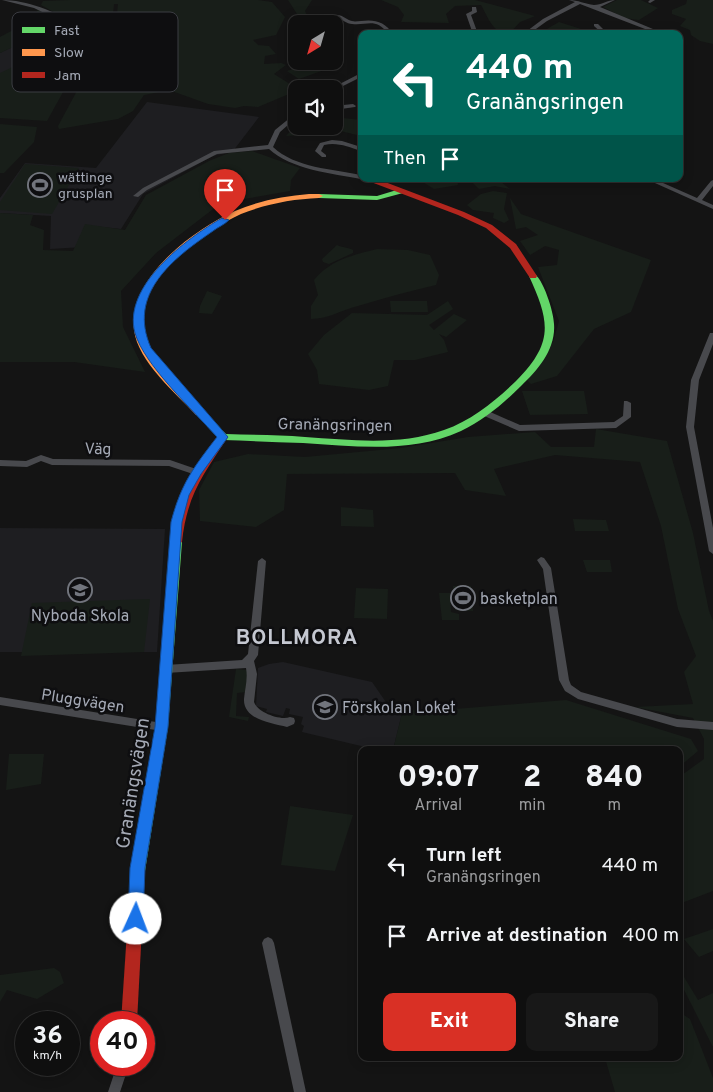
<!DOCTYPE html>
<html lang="en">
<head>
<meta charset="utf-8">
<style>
	body { margin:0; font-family:Overpass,sans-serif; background:#181818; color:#f1f3f6; height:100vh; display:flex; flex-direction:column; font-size:19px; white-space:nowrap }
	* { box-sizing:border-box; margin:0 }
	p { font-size:16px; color:#9b9c9e }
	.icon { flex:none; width:28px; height:28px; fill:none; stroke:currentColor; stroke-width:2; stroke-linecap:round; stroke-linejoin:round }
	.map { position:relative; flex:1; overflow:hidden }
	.side { position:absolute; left:358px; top:746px; width:325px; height:315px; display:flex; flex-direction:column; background:#0f0f0f; border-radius:10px; box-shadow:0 2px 12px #0003,0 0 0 1px #2f2f2f }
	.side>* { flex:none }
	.hud { position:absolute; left:358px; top:30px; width:325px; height:152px; border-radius:10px; box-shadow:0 2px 12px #0003,0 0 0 1px #2f2f2f; background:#00695c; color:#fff; overflow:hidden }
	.needle { width:32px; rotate:217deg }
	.buttons { position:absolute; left:288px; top:15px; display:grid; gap:10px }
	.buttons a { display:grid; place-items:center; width:55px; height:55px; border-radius:10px; background:#0f0f0f; box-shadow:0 2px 12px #0003,0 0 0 1px #2f2f2f; font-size:25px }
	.speed { position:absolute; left:15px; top:1011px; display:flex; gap:10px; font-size:25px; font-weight:700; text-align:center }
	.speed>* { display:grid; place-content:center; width:65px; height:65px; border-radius:50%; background:#0f0f0f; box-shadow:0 2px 12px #0003,0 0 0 1px #2f2f2f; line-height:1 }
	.speed small { font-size:12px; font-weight:400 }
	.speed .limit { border:8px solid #d22; background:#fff; color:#111 }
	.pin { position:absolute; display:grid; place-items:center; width:42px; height:42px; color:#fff; margin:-51px -21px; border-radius:50% 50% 50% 0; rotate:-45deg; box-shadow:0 0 5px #0007 }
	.pin .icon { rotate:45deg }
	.me { position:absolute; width:55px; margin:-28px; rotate:2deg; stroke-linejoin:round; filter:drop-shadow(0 0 4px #0008) }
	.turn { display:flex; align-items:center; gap:18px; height:105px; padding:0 25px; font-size:22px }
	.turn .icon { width:65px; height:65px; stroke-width:2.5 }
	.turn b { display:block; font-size:35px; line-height:42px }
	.then { display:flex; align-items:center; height:48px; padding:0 25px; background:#0003; gap:10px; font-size:19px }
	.eta { display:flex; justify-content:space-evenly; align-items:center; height:85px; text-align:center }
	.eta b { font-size:30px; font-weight:800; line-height:35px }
	.primary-button { display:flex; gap:10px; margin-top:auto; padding:10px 25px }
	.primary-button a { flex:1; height:58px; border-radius:10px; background:#d93025; color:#fff; font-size:20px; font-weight:800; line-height:58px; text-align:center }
	.primary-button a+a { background:#181818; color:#f1f3f6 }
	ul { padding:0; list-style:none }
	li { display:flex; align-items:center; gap:15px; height:70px; padding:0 25px }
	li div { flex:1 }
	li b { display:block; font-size:19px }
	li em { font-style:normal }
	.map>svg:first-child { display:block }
	.built { fill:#1e1e21 }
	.green { fill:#181e19 }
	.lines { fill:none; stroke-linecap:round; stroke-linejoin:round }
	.street { fill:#48494d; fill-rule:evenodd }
	.fast { fill:#63d668; fill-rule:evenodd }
	.slow { fill:#ff974d; fill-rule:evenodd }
	.jam { fill:#b3261e; fill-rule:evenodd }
	.route { fill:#1a73e8; stroke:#114b97 }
	.labels { text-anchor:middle; stroke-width:5; stroke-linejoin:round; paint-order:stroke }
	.far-poi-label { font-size:14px; fill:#a4a9b5; stroke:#0e0e10; text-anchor:start }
	.street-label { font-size:16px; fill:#a4a9b5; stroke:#0e0e10 }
	.poi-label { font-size:16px; fill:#a4a9b5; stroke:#0e0e10; text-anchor:start }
	.near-street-label { font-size:19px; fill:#a4a9b5; stroke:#0e0e10 }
	.district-label { font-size:21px; font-weight:bold; letter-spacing:1px; fill:#c5c8d1; stroke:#0e0e10 }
	.key { fill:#0e0e10; stroke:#3b3c42; stroke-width:1 }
	.key-label { font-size:14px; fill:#a4a9b5 }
</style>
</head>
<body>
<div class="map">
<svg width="713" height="1092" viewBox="0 0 713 1092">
	<rect width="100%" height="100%" fill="#141414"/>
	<!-- built -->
	<g class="built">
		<polygon points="66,25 133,46 140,54 135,73 68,83 0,80 0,53 35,36 51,36"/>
		<polygon points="147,102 259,117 233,151 213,156 143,194 121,229 93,226 83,247 50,249 51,216 0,213 0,198 25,163 96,168"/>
		<polygon points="0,528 165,529 157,652 0,652"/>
		<polygon points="283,662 372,682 390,708 403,709 393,750 378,750 302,732 304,726 301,724 303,717 289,714 290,709 286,708 283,716 266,712 267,709 256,706 258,668 269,664"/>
	</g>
	<!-- green -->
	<g class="green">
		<polygon points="70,0 258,0 272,2 285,17 276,35 253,40 258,45 269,46 276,54 265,56 264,64 281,63 286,65 274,74 298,89 296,96 289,94 258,107 244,106 235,108 208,104 169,90 144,95 133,111 118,119 59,129 58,126 79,87 109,76 125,77 129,74 93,72 99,61 141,63 138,69 155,64 158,58 140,54 133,46 108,37 117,14 118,4 114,4 113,14 104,34 75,24 41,5 43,1"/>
		<polygon points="288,0 312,0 305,11 311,24 296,24 296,37 290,29 297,14"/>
		<path d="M 381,0 L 475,0 L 535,16 L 520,22 L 509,34 C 493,34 488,17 481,5 L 455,6 L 446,14 L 449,23 L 401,22 L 404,15 L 398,7 Z"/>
		<polygon points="617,0 641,0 658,8 639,20 624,18 603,7"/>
		<polygon points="687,0 713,0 713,44 700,41 691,35 690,30 680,26 686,19 672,14 672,10 686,4"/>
		<polygon points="38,10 66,25 51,36 35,37 0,53 0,37 26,23"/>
		<polygon points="559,22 597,34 538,34"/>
		<polygon points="36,56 46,56 31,81 68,83 47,121 0,118 0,73"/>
		<polygon points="314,62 327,69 299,79 287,71"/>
		<polygon points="334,117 361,120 361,136 328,128 314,134 286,136 296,125 334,126"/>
		<polygon points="0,124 37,127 34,142 4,173 0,173"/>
		<polygon points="252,151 300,168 291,180 290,191 221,203 156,253 121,291 123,327 145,372 74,362 0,362 0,213 33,215 30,225 44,230 43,250 73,251 85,224 125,230 146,195 209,161 229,153"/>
		<polygon points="25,164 79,168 52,214 0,210 0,202"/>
		<polygon points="418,179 457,179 458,185 434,189"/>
		<polygon points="469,179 497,179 510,189 495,186 479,189"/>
		<polygon points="493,191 507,193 504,209 509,220 504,223 493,218 494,213 473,210 467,205 481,194"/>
		<polygon points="510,198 521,214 651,260 631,312 594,329 557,376 531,384 527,380 553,342 559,321 538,267 557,265 559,250 545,246 530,255 520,241 538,235 526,227 516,229"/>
		<path d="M 337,245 C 343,248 348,247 353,250 L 353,253 L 329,264 L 323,262 L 322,259 Z"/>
		<path d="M 377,249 L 408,250 L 430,255 L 439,275 L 436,285 C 410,291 384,298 358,306 C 341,310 329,319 311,319 L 311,306 L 318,295 L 314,280 C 330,260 353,255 377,249 Z"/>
		<polygon points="207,291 222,296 212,314 199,313 200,306"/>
		<polygon points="390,301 427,301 428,312 391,312"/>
		<polygon points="448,301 453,309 429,325 434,330 454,314 467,320 446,337 439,334 444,340 448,352 415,360 394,360 388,386 369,390 319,384 317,370 308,354 324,335 352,313 427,315"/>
		<polygon points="522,391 584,391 588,414 530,415"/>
		<polygon points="596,429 667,441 693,533 709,611 713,621 713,891 679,904 679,777 704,759 704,739 693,718 635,707 693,704 684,672 696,656 678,609 661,526 640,462 555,455 494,469 506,496 465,490 455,473 287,474 284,510 256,527 200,521 199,490 214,462 248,454 305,457 401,448 468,437 535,432 551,447 594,447"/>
		<polygon points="341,507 373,510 374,527 341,526"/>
		<polygon points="573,519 606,520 609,531 575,531"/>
		<polygon points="583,560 610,560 612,572 587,572"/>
		<polygon points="453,586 471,586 473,611 455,610"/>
		<polygon points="356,588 388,589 387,619 354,618"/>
		<polygon points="439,593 450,593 451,612 459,614 459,620 442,620"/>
		<polygon points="150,599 144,652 21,656 32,603"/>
		<polygon points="236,669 248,670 246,692 237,693 236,716 249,717 248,721 229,717"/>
		<polygon points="566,700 691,739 698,751 679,767 679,750 393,750 403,709 430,711"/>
		<polygon points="9,754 44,754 41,784 6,790"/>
		<polygon points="290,806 353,815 335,871 281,865"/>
		<polygon points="713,929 713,951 699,957 684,939"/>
		<polygon points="54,968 60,972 64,983 37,999 7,990 0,1002 0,975"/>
		<polygon points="681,972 698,1000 713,993 713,1047 679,980"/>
		<polygon points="679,1012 690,1019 713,1078 713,1092 615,1092 605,1058 679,1058"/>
	</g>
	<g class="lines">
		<!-- street -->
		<g class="street">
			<path d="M 2,0 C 26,0 56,11 75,25 L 71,26 L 34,8 Z"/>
			<path d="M 569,0 C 578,0 585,4 594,5 C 601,5 608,0 615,0 L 600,7 L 665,34 L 658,34 L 580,4 L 547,21 L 529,34 L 523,34 L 543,19 L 575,2 Z"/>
			<polygon points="650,0 655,0 650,3 648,2"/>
			<polygon points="472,7 476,7 477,12 471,15 478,34 473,34 466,14 472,11"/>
			<path d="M 337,15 C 343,15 347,20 352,21 C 355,22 358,21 361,21 C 375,19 385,22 393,34 L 388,34 C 376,17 367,26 352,24 C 347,24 341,19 337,17 Z"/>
			<polygon points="594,24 598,24 608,34 603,34 594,26"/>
			<polygon points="361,73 361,77 335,90 330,89"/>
			<polygon points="353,104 356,106 355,107 334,110 334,106"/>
			<path d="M 296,113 L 296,118 L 280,132 L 273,147 C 295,168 333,169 361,175 L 361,179 C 333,174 290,169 269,149 L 217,154 L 147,190 L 138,197 L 133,196 L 143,188 L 214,151 L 268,145 L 275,130 Z"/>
			<path d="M 332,140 L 342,141 L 361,147 L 361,151 C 348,147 338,142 324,145 L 321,151 L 326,155 L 326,157 L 322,157 L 315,151 L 320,143 Z"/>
			<polygon points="646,179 654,179 697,198 711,181 713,180 713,186 702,200 713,205 713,209"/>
			<polygon points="710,333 713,333 713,344 699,380 694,427 713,528 713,554 709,551 686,427 691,380"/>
			<polygon points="624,401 627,401 631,403 631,417 616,428 519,431 482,415 481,413 482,411 488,411 520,425 614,422 623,416"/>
			<polygon points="41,455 53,459 170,460 199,470 200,472 196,475 169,466 52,465 41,461 27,467 0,466 0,460 26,461"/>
			<polygon points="541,557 544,558 551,568 569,680 571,685 581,692 677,719 713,722 713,730 677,727 578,699 565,691 559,680 543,569 537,560"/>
			<path d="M 262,558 L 266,561 L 258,655 L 254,661 L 257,674 L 254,702 C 257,712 280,721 290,717 L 294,718 L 295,721 L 294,724 L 287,727 C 272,723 243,720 244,699 C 245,688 248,679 246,668 L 166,673 L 163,672 L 161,669 L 163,666 L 166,665 L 242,660 L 248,654 L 258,561 Z"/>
			<polygon points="0,697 162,723 166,724 167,727 166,730 162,731 0,705"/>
			<polygon points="268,937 272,939 274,943 306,1092 294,1092 262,943 264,939"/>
			<polygon points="117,1065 129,1065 120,1092 108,1092"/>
		</g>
		<!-- fast -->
		<g class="fast">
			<polygon points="400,189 403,189 403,193 377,200 319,198 315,196 319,194 377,196"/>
			<path d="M 533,273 C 543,277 554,313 554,324 C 556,349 538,370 521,386 C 503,404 484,420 461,431 C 411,454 355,446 303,443 C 276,442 250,441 223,440 L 219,439 L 195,413 L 196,411 L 204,411 L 226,434 C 252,435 279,435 305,437 C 351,440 400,446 444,430 C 472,420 495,401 516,381 C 554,343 550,322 529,276 Z"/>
			<polygon points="176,538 182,542 168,727 145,871 143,876 138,878 133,876 131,871 156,727 170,542"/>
		</g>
		<!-- slow -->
		<path class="slow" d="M 309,194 L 319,194 L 323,196 L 319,198 C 293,199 266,204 241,214 C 201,232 133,282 144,332 C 152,367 185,386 205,413 L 204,415 L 196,415 C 176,393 138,362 134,330 C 128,278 193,230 235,211 C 258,201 284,196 309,194 Z"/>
		<!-- jam -->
		<g class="jam">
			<polygon points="363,179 374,179 385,182 464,212 492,225 516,244 537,276 536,278 530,278 510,248 486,228 458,215"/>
			<path d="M 223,434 L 228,437 C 203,475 187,495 182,542 L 176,546 L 172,545 L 170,542 C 175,508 187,479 207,451 C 211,445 216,436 223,434 Z"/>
			<polygon points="138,864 143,866 145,871 137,1022 121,1022 131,871 133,866"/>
		</g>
	</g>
	<!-- route -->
	<path class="route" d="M 222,218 L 229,220 C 224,225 218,227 213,231 C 172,259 127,294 151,348 L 228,437 L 201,474 L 189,495 L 182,522 L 168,727 L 145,868 L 143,919 L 141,924 L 136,926 L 130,924 L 128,919 L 130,868 L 155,727 L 171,522 C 181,484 193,468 217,437 C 194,411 144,365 135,333 C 122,286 187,238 222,218 Z"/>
	<!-- icons -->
	<defs>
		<symbol id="stadium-ring" viewBox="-11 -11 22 22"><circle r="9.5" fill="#0e0e10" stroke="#72757d" stroke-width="1.5"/><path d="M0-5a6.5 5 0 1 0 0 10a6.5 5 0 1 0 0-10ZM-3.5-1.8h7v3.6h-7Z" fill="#72757d"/></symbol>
		<symbol id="school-ring" viewBox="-11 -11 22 22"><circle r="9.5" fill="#0e0e10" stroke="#72757d" stroke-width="1.5"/><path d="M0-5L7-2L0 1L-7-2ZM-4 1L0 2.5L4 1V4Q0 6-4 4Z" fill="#72757d"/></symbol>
	</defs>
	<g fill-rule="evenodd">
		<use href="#stadium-ring" x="26" y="171" width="28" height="28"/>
		<use href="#school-ring" x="66" y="576" width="28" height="28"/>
		<use href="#stadium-ring" x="449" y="584" width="28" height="28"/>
		<use href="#school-ring" x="311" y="693" width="28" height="28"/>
	</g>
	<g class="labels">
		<!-- far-poi labels -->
		<g class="far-poi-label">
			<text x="58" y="182">wättinge<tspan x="58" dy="16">grusplan</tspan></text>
		</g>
		<!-- street labels -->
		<g class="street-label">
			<text transform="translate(335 424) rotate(1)" y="6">Granängsringen</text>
			<text transform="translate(98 448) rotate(1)" y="6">Väg</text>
			<text transform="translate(83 700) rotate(9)" y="6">Pluggvägen</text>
		</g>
		<!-- poi labels -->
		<g class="poi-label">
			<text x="480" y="604">basketplan</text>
			<text x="80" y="621" text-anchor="middle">Nyboda Skola</text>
			<text x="342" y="713">Förskolan Loket</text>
		</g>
		<!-- near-street labels -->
		<g class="near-street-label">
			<text transform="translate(132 783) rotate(-81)" y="7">Granängsvägen</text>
		</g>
		<!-- district labels -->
		<g class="district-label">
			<text x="297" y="644">BOLLMORA</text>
		</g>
	</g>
	<!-- legend -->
	<rect x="12" y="12" width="166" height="80" rx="8" class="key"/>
	<rect x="22" y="27" width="23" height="6" fill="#63d668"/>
	<rect x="22" y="49" width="23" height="7" fill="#ff974d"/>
	<rect x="22" y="72" width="23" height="6" fill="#b3261e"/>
	<g class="key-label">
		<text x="54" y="35">Fast</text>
		<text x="54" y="57">Slow</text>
		<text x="54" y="80">Jam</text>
	</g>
</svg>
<div class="buttons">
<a><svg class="needle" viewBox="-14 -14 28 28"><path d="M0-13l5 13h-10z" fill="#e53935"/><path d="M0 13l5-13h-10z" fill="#9b9c9e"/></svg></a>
<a><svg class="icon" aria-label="sound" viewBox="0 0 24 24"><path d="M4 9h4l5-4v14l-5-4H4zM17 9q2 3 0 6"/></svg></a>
</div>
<div class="speed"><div>36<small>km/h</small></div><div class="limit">40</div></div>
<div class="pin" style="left:225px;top:220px;background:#d93025"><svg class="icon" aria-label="arrive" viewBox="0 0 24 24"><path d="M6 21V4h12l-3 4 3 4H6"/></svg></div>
<svg class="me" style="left:136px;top:919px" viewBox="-20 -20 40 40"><circle r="19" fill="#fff"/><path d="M0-13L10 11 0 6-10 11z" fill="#1a73e8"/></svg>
<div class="hud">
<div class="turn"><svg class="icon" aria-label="left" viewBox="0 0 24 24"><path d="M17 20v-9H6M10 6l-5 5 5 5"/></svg><div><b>440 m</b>Granängsringen</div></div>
<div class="then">Then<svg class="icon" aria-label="arrive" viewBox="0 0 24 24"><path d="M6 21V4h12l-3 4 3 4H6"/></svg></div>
</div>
<section class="side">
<div class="eta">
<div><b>09:07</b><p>Arrival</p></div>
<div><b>2</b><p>min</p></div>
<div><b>840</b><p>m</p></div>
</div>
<ul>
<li><svg class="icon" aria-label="left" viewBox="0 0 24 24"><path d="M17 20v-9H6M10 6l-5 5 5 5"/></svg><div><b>Turn left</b><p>Granängsringen</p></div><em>440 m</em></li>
<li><svg class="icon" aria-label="arrive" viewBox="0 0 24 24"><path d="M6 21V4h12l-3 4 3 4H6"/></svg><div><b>Arrive at destination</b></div><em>400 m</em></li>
</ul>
<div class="primary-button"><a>Exit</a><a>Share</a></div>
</section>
</div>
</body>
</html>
